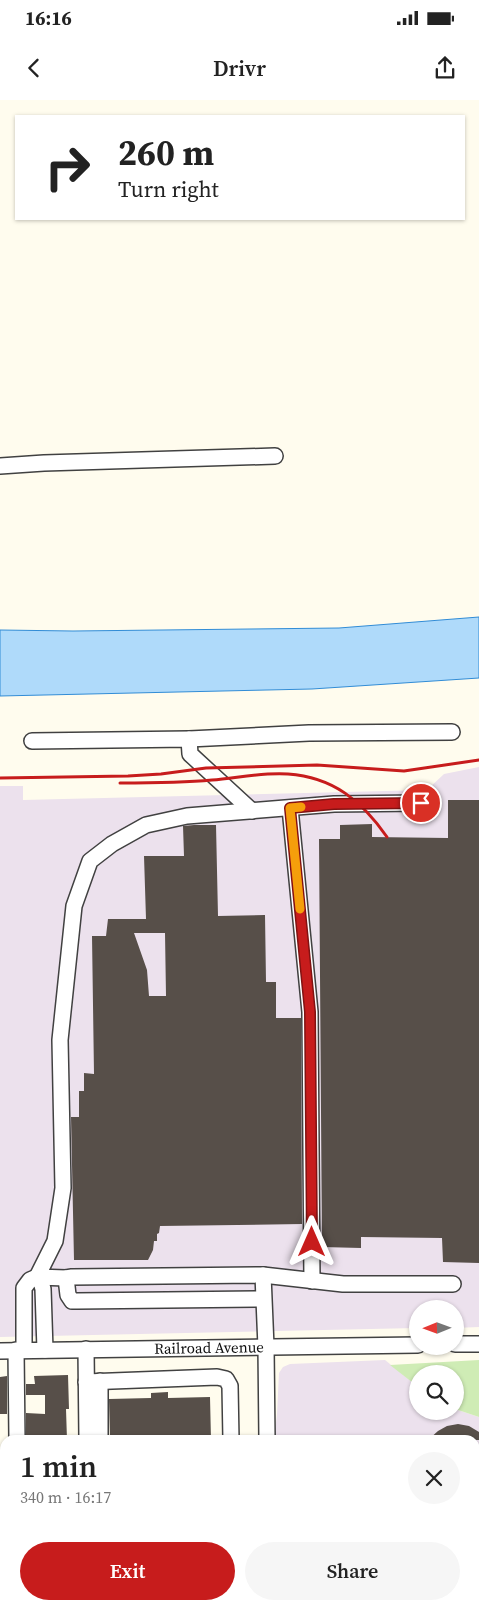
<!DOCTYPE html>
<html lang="en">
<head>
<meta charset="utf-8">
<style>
	body { margin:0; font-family:"Source Serif 4",serif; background:#f6f6f6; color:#222; height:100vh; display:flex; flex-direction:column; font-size:19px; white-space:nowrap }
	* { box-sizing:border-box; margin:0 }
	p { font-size:16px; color:#767676 }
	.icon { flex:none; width:28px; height:28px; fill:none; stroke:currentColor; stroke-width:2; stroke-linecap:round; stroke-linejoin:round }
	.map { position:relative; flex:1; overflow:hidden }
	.panel { position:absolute; left:0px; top:1335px; width:480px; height:175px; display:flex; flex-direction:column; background:#fff; border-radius:15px 15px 0 0; box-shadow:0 1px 4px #0004 }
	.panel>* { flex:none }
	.hud { position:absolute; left:15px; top:15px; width:450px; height:105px; border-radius:0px; box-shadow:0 1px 4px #0004; background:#fff; color:#222; overflow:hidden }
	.needle { width:32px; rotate:269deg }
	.tools { position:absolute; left:409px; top:1200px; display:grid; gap:10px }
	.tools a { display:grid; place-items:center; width:55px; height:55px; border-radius:50%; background:#fff; box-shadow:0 1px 4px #0004; font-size:25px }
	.pin { position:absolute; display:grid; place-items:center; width:42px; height:42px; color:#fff; margin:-21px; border:2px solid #fff; border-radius:50%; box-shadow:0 1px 5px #0007 }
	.me { position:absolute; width:55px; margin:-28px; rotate:0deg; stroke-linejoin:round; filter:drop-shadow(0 0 4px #0008) }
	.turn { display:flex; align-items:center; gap:18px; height:105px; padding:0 20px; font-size:22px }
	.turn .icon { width:65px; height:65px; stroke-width:2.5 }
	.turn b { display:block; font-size:35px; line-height:42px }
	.round { display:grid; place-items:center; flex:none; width:52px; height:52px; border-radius:26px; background:#f6f6f6 }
	.head { display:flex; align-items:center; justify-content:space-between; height:85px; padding:0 20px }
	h1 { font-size:30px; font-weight:600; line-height:38px }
	.primary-button { display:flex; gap:10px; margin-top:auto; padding:10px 20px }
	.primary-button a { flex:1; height:58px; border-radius:30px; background:#c71c1c; color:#fff; font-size:20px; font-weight:600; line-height:58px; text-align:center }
	.primary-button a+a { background:#f6f6f6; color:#222 }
	.status { display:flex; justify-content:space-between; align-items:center; height:35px; padding:0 25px; background:#fff; direction:ltr }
	.status svg { height:14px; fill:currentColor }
	header { display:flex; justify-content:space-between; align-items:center; height:65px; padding:0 20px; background:#fff; font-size:22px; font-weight:600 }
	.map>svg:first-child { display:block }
	.industrial { fill:#ece1ed }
	.green { fill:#cfecb5 }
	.water { fill:#afdafa; stroke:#318cd6 }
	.building { fill:#574f49; fill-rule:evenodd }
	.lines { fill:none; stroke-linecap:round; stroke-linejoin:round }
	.minor-casing { stroke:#414141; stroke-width:18 }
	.minor { stroke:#fff; stroke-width:15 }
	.rail { stroke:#c71c1c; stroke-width:3 }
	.route-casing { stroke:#811212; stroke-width:12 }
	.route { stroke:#c71c1c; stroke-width:9 }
	.slow { stroke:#f59e0b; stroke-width:9 }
	.labels { text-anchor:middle; stroke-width:5; stroke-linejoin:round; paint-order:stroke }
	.street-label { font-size:15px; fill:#0e0e0e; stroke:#fff }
</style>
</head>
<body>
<div class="status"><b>16:16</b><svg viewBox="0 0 49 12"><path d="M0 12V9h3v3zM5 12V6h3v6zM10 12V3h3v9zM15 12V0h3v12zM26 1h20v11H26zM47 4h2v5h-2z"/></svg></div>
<header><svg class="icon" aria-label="back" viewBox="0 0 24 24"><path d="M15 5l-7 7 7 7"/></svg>Drivr<svg class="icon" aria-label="share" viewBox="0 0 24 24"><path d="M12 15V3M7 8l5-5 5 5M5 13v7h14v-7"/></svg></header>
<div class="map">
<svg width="479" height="1510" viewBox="0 0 479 1510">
	<rect width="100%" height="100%" fill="#fffcee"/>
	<!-- industrial -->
	<g class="industrial">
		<polygon points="479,667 479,1227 455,1228 455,1209 418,1209 417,1228 0,1237 0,686 23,686 23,700 427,690 444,674"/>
		<polygon points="385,1260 417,1286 418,1311 455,1311 455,1309 479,1317 479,1498 475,1498 475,1340 274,1340 277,1314 279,1273 283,1267 290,1264"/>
	</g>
	<!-- green -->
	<polygon class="green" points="479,1260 479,1317 455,1309 455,1274 418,1274 417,1286 390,1265"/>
	<!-- water -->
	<polygon class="water" points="479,517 479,578 312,589 0,596 0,530 73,531 339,528"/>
	<!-- building -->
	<g class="building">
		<polygon points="448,700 479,700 479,1163 443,1162 442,1138 361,1137 361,1148 322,1147 319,739 340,739 340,725 372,724 372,737 448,738"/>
		<path d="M 194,725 L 216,725 L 218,816 L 265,815 L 266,882 L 276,882 L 276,918 L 301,918 L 302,1124 L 160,1126 L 159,1133 L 157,1134 L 157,1141 L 154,1141 L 153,1150 L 148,1160 L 74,1160 L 71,1017 L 79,1017 L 79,991 L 84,991 L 84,973 L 94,974 L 92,836 L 106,836 L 108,819 L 146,819 L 144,756 L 184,756 L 183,726 ZM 134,833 L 165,833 L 166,896 L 149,896 L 147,870 Z"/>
		<polygon points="68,1275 69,1309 66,1309 67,1340 26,1340 26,1313 45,1314 45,1295 26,1295 26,1284 35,1284 34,1276"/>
		<polygon points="7,1276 7,1314 0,1314 0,1277"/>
		<polygon points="168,1292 168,1298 210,1297 211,1340 110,1340 109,1299 151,1298 151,1293"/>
		<polygon points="458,1324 469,1326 479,1332 479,1340 428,1340 438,1331 447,1326"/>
	</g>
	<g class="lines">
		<defs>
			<g id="minor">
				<polyline points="0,366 44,363 275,356"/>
				<polyline points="189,639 309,633 452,632"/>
				<polyline points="32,641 189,639 190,654 252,711"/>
				<polyline points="290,708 310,912 312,1181"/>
				<polyline points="263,1175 343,1184 453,1184"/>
				<polyline points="66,1178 68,1195 72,1201 77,1201 263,1199"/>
				<polyline points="455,1244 479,1244"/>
				<polyline points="86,1249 87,1340"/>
				<polyline points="16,1250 17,1340"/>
				<polyline points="24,1250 24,1188 30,1180 37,1177 41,1182 43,1189 45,1250"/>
				<path id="s1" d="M 0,1251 L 418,1245"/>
				<polyline points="100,1281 100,1340"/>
				<polyline points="86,1282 217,1277 226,1279 230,1286 231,1340"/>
				<polyline points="267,1340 266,1247 263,1175 72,1177 66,1178 37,1177 55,1141 63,1088 60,940 74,806 90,761 112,744 146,725 187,716 334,704 421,703"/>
				<polyline points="18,1505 18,1510"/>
				<polyline points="87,1505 87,1510"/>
				<polyline points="267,1505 267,1510"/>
				<polyline points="339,1510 479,1508"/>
			</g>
		</defs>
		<!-- minor casing -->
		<use href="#minor" class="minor-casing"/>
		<!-- minor -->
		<use href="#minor" class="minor"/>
		<!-- rail -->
		<g class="rail">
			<polyline points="0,678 128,676 161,674 206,668 317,665 404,671 479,660"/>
			<path d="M 120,683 C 150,683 181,683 212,680 C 237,678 263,672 288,674 C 333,677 362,701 387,737"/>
		</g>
	</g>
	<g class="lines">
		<defs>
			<polyline id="route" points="312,1142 310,912 290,708 334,704 421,703"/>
		</defs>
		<!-- route casing -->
		<use href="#route" class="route-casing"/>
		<!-- route -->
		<use href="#route" class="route"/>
		<!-- slow -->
		<polyline class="slow" points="300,809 290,708 301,707"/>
	</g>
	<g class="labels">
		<!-- street labels -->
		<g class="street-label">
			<text dy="5" stroke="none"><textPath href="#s1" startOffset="209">Railroad Avenue</textPath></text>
		</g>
	</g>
</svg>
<div class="tools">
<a><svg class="needle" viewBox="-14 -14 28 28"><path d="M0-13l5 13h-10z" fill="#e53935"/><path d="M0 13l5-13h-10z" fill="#767676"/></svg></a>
<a><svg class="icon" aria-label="search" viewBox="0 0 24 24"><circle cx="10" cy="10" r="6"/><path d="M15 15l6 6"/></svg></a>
</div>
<div class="pin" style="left:421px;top:703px;background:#d93025"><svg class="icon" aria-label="arrive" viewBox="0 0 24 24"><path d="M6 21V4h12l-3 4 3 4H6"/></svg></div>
<svg class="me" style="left:312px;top:1142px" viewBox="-20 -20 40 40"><path d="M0-17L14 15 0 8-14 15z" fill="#c71c1c" stroke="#fff" stroke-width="4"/></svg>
<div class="hud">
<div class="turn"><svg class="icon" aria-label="right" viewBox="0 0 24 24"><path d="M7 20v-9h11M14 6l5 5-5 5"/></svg><div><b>260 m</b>Turn right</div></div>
</div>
<section class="panel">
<div class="head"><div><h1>1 min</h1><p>340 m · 16:17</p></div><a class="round"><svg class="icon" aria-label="close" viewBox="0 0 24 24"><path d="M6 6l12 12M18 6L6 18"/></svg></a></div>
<div class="primary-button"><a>Exit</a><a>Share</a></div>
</section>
</div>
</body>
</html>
